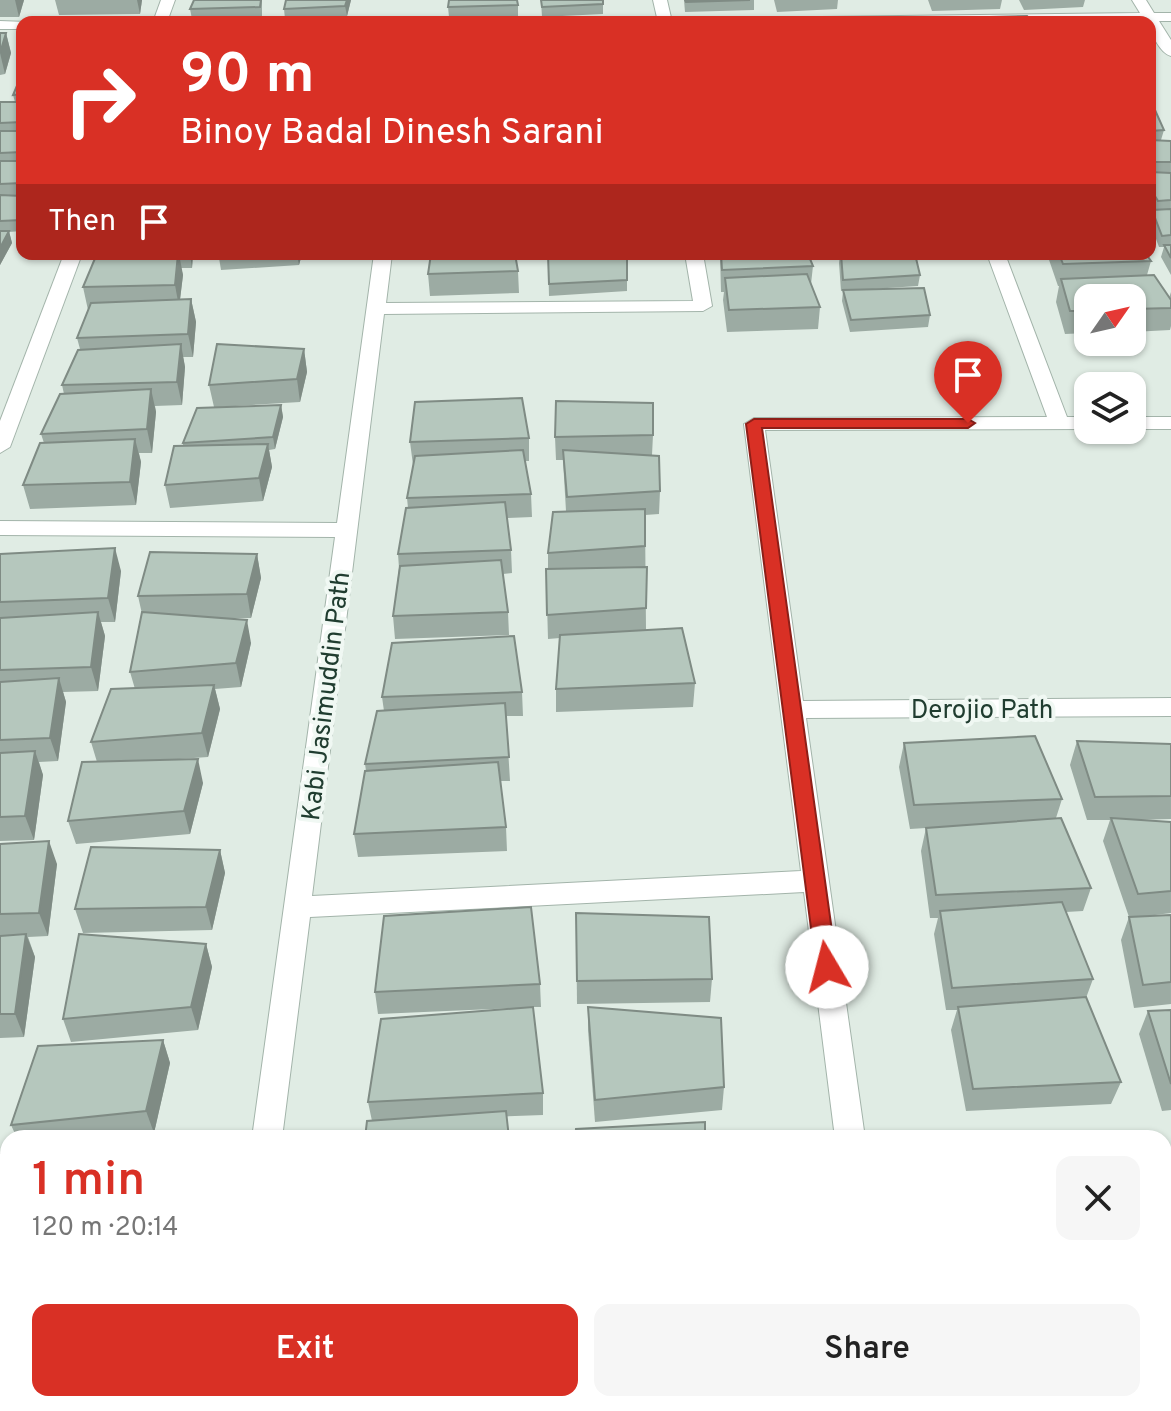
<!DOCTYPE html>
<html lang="en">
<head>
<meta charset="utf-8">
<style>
	body { margin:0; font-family:Overpass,sans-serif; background:#f6f6f6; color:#222; height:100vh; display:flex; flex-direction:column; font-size:30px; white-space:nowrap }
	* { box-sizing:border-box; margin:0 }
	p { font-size:26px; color:#767676 }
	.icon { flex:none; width:44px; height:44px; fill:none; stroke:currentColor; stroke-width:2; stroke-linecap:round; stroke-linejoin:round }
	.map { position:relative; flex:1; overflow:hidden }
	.panel { position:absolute; left:0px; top:1130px; width:1172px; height:282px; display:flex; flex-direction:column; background:#fff; border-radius:24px 24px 0 0; box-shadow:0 2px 6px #0004 }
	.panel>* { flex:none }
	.hud { position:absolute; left:16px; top:16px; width:1140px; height:244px; border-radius:16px; box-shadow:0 2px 6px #0004; background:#d93025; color:#fff; overflow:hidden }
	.needle { width:52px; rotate:56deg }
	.fabs { position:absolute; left:1074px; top:284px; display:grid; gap:16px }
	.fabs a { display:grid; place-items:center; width:72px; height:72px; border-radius:16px; background:#fff; box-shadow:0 2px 6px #0004; font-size:40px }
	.pin { position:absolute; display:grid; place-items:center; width:68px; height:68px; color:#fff; margin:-82px -34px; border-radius:50% 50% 50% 0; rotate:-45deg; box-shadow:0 0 8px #0007 }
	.pin .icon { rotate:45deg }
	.me { position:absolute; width:88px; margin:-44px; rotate:352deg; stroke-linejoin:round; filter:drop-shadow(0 0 6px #0008) }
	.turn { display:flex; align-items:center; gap:28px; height:168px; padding:0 32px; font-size:36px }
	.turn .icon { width:104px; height:104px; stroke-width:2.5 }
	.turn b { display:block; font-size:56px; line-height:68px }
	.then { display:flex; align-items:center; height:76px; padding:0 32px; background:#0003; gap:16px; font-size:30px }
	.round { display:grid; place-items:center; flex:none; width:84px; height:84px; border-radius:16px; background:#f6f6f6 }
	.headline { display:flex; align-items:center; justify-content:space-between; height:136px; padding:0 32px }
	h1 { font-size:48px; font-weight:600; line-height:60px; color:#d93025 }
	.primary-button { display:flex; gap:16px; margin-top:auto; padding:16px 32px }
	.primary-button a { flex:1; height:92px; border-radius:16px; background:#d93025; color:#fff; font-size:32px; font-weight:600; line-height:92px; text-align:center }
	.primary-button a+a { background:#f6f6f6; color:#222 }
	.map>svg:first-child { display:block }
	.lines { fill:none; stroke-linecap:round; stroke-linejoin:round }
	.minor-casing { stroke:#a3b4aa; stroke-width:2 }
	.minor { fill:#fff; fill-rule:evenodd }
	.wall { fill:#9caba3 }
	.shaded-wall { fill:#7f8b84 }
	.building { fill:#b5c7bd; stroke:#7f8b84; stroke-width:2 }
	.route { fill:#d93025; stroke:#8d1f18; stroke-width:2 }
	.labels { text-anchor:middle; stroke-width:8; stroke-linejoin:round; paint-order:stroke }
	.street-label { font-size:26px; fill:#203d30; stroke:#f0f8f3 }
</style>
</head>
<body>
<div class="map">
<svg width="1171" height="1411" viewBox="0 0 1171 1411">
	<rect width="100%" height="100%" fill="#e0ece4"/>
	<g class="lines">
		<defs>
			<g id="minor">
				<polygon points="161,0 175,0 167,22 153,22"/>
				<polygon points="653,0 667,0 672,22 658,22"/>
				<path d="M 1132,0 L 1146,0 L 1154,13 L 1171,13 L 1171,21 L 1159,21 L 1171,40 L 1171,56 C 1160,53 1150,33 1150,22 L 745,22 L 752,18 L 1140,13 Z"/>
				<polygon points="267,18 565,18 572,22 260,22"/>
				<polygon points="0,21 27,22 22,22 22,29 0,29"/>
				<polygon points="64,254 82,254 10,447 0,453 0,421"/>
				<polygon points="374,254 392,254 386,303 693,301 685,254 703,254 712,306 703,311 384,314 312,896 801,871 744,424 754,418 1047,417 987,254 1005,254 1067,417 1088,417 1088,429 765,430 803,701 1171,698 1171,716 806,718 865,1138 835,1138 804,892 310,917 282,1138 252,1138 335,537 0,535 0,521 337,523"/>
				<rect x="1132" y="417" width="39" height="12"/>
				<polygon points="215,1404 249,1404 248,1411 214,1411"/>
				<polygon points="869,1404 903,1404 904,1411 870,1411"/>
			</g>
		</defs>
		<!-- minor casing -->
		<use href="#minor" class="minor-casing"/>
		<!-- minor -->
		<use href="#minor" class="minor"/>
	</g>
	<!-- wall -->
	<g class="wall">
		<polygon points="0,0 24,0 19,17 0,17"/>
		<polygon points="55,0 142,0 140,14 59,15"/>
		<polygon points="194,0 262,0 262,17 192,19 190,9"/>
		<polygon points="351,0 347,16 285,19 284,9"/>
		<polygon points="541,0 603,0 603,14 542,17"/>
		<polygon points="684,0 754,0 754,10 685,12"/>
		<polygon points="774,0 838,0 837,9 777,12"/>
		<polygon points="928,0 1002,0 1000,9 932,11"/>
		<polygon points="1019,0 1085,0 1083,7 1024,10"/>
		<polygon points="518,5 518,16 449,17 448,7"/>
		<polygon points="0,33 6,33 11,53 5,74 0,75"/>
		<polygon points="22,74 22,195 5,195 22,196 22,231 9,232 12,243 0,265 0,102 15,102 13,95"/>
		<polygon points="1150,110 1164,130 1161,140 1171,141 1171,275 1161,257 1164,247 1159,247 1150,223 1150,218 1153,210 1150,204"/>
		<polygon points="98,254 193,254 192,268 181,268 183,275 180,300 191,299 196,322 193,357 183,357 185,367 182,405 155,406 156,412 152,453 139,453 141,462 136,505 30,509 23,485 44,443 41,434 64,394 62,385 80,349 77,338 88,310 83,287 98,256"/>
		<polygon points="221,254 302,254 299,265 221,270 219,258"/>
		<polygon points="431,254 521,254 515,255 518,271 519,293 430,296 428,274"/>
		<polygon points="550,254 627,254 627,291 549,296 548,255 550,255"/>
		<polygon points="720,254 808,254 813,266 811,284 820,307 818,329 727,332 723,300 724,292 721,292"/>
		<polygon points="840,254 920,275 918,286 872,289 930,315 928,327 850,332 842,301 843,291 841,291 839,263"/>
		<polygon points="1047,254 1146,254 1151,261 1147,275 1169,298 1171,292 1171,326 1170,330 1132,332 1132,298 1088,298 1088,333 1065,334 1056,302 1059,286 1058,286"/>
		<polygon points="304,349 307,372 300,402 219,407 281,405 283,417 275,449 269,450 272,467 263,501 170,508 165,485 183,445 183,443 214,407 209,385"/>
		<polygon points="653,435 652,455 660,491 659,514 645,515 646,630 695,683 693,707 556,712 556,689 560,638 548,639 546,569 548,569 548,553 566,511 563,460 556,460 555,437"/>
		<polygon points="529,438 529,461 525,461 531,494 532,517 507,518 511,550 512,573 503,574 508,612 509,635 395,639 393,616 399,568 398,554 408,508 407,498 413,465 410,442"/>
		<polygon points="0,554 121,571 115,622 101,622 105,636 98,691 63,692 66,702 58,761 39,762 43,775 34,840 0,841"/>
		<polygon points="257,554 261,578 251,618 228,618 251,643 241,687 215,689 220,709 208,757 165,760 203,783 190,834 76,844 68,821 97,762 91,742 135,689 130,672 142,614 138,596"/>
		<polygon points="522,692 523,716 506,716 510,781 500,781 506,827 507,851 358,857 354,834 366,771 365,764 384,711 382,697"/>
		<polygon points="1077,741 1171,744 1171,819 1134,820 1171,822 1171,913 1139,917 1171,915 1171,1004 1134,1008 1121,940 1129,917 1103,841 1110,820 1087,820 1070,765"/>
		<polygon points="904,743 1062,799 1056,818 1091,888 1083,911 1066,912 1093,979 1086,998 1121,1082 1111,1104 966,1111 951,1030 957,1010 946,1010 934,934 938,918 930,918 921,851 926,828 910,829 899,767"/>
		<polygon points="0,844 57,864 48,936 28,937 35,957 24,1037 0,1038"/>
		<polygon points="220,850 225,873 212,930 83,933 75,909"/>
		<polygon points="576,913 712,979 710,1002 577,1004"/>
		<polygon points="206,944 212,967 198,1030 71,1042 63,1019"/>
		<polygon points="540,984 541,1007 533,1007 543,1093 543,1115 372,1121 368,1102 518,1008 378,1014 375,992"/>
		<polygon points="588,1007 724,1087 722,1110 595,1122 588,1030"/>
		<polygon points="1171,1010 1171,1110 1162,1111 1139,1034 1148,1011"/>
		<polygon points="163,1040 170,1063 154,1133 106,1138 17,1138 11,1125"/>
		<polygon points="0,1154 8,1154 8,1263 0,1264"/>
		<polygon points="1164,1165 1171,1182 1171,1250 1164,1251"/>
		<polygon points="1164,1260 1171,1260 1171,1389 1164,1390"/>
		<polygon points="0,1268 8,1269 8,1384 0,1384"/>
	</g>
	<!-- shaded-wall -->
	<g class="shaded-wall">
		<polygon points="15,0 24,0 19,17"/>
		<polygon points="137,0 142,0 140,14"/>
		<polygon points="347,0 351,0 347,16 345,6"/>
		<polygon points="6,33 11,53 5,74 0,53"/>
		<polygon points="9,231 12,243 0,265 0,248"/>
		<polygon points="179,254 183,275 179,307 175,285"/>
		<polygon points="190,254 193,254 192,268"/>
		<polygon points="297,254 302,254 299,265"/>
		<polygon points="191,299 196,322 193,357 188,334"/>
		<polygon points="181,344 185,367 182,405 177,382"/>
		<polygon points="304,349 307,372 300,402 297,379"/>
		<polygon points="151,389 156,412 152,453 147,429"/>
		<polygon points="281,405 283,417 275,449 273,437"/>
		<polygon points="135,439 141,462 136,505 130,482"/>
		<polygon points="268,444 272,467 263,501 259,478"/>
		<polygon points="115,548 121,571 115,622 108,598"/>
		<polygon points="257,554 261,578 251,618 247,594"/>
		<polygon points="98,612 105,636 98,691 91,667"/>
		<polygon points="247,620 251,643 241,687 236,663"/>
		<polygon points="59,678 66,702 58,761 50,738"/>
		<polygon points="214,685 220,709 208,757 202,733"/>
		<polygon points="35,751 43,775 34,840 25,816"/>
		<polygon points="198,759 203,783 190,834 184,811"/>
		<polygon points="49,841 57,864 48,936 39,913"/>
		<polygon points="220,850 225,873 212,930 206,907"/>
		<polygon points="26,934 35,957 24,1037 15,1014"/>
		<polygon points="206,944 212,967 198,1030 191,1007"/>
		<polygon points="163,1040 170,1063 154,1133 146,1111"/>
	</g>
	<!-- building -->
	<g class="building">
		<polygon points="194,0 261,0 260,7 190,9"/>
		<polygon points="286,0 347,0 345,6 284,9"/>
		<polygon points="449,0 517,0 518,5 448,7"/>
		<polygon points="541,0 603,0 603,4 542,7"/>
		<polygon points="685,0 750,0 686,2"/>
		<polygon points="1027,16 1032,22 953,22 952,18"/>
		<polygon points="0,33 6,33 0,53"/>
		<polygon points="22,74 22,94 13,95"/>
		<polygon points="0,102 22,102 22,122 0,123"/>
		<polygon points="1150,110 1155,110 1164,130 1150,131"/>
		<polygon points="0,131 22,131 22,152 0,153"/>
		<polygon points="1150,140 1171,141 1171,162 1150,162"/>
		<polygon points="0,161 22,161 22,183 0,184"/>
		<polygon points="1150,172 1171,173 1171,200 1158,201 1150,188"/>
		<polygon points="0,195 22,196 22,220 0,221"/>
		<polygon points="1171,209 1171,235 1162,236 1152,210"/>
		<polygon points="0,231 9,231 0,248"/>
		<polygon points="1164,245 1171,245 1171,258"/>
		<polygon points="142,254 178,254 175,285 83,287 96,256"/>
		<polygon points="221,254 288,254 219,258"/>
		<polygon points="431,254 515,254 518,271 428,274"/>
		<polygon points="627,254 627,280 549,284 548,255"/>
		<polygon points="721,254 808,254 813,266 722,270"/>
		<polygon points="841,254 915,254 920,275 843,280"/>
		<polygon points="1059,254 1146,254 1151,261 1063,264"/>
		<polygon points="807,274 820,307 729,310 725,278"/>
		<polygon points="1154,275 1171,300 1171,308 1132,309 1132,298 1088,298 1088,311 1070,311 1061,279"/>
		<polygon points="924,288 930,315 851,320 843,290"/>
		<polygon points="191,299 188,334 77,338 91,303"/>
		<polygon points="181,344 177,382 62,385 78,350"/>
		<polygon points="217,344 304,349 297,379 209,385"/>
		<polygon points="151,389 147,429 41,434 60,394"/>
		<polygon points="522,398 529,438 410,442 415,402"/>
		<polygon points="556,401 653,403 653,435 555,437"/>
		<polygon points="281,405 273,437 183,443 197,408"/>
		<polygon points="135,439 130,482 23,485 40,443"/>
		<polygon points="268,444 259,478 165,485 174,446"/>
		<polygon points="523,450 531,494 407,498 415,456"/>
		<polygon points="563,450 659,456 660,491 567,497"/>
		<polygon points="505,502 511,550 398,554 406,508"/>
		<polygon points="645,509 645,546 548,553 553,512"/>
		<polygon points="115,548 108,598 0,602 0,554"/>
		<polygon points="150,552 257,554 247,594 138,596"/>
		<polygon points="501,560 508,612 393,616 400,566"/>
		<polygon points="647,567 646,608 547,615 546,569"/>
		<polygon points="98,612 91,667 0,670 0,618"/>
		<polygon points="142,612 247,620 236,663 130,672"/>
		<polygon points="682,628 695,683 556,689 560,635"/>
		<polygon points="514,636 522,692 382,697 392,643"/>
		<polygon points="59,678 50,738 0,740 0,682"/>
		<polygon points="214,685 202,733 91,742 111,689"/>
		<polygon points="505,703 509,757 365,764 377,711"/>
		<polygon points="1035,736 1062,799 914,805 904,743"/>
		<polygon points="1077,741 1171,744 1171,796 1095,797"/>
		<polygon points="35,751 25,816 0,817 0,753"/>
		<polygon points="198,759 184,811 68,821 82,762"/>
		<polygon points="498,762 506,827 354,834 365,771"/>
		<polygon points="1061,818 1091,888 936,895 926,828"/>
		<polygon points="1111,818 1171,822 1171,891 1138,894"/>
		<polygon points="49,841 39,913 0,914 0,844"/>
		<polygon points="91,847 220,850 206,907 75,909"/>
		<polygon points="1062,902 1093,979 952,988 940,911"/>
		<polygon points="531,907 540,984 375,992 384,916"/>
		<polygon points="576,913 709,917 712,979 577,981"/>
		<polygon points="1171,915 1171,982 1143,985 1129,917"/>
		<polygon points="26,934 15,1014 0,1014 0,936"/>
		<polygon points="79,934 206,944 191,1007 63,1019"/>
		<polygon points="1086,997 1121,1082 973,1089 958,1007"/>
		<polygon points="533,1007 543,1093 368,1102 381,1019"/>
		<polygon points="588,1007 721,1018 724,1087 595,1100"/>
		<polygon points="1171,1010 1171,1084 1148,1011"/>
		<polygon points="163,1040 146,1111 11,1125 38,1046"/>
		<polygon points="506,1111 509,1138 365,1138 367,1121"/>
		<polygon points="705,1122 705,1138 575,1138 576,1129"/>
		<polygon points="1150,1132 1153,1138 1059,1138"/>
		<polygon points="0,1154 8,1154 8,1241 0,1242"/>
		<polygon points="1164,1165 1171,1182 1171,1230 1164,1230"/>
		<rect x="1164" y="1260" width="7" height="110"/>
		<polygon points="0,1268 8,1269 8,1363 0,1364"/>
		<polygon points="1164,1392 1171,1392 1171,1411 1047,1411 1046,1404 1164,1404"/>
		<polygon points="319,1404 503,1404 503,1411 318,1411"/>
		<polygon points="553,1404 725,1404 727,1411 542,1411 542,1405"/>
		<polygon points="0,1407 44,1411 0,1411"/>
	</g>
	<!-- route -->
	<polygon class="route" points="754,419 968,419 975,423 968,428 762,428 837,967 834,973 827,975 819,973 816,967 746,424"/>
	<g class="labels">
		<!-- street labels -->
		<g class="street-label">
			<text transform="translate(325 696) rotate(-83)" y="9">Kabi Jasimuddin Path</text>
			<text x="982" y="718">Derojio Path</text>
		</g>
	</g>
</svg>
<div class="fabs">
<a><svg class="needle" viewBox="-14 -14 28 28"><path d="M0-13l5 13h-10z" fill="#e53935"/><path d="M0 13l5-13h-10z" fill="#767676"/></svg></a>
<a><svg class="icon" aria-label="layers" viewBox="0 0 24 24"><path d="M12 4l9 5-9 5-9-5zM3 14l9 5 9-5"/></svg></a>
</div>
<div class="pin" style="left:968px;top:423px;background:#d93025"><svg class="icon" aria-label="arrive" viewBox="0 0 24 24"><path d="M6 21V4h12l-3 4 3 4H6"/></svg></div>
<svg class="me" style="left:827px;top:967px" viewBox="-20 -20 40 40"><circle r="19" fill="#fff"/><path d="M0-13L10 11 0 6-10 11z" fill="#d93025"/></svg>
<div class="hud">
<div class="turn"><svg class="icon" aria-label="right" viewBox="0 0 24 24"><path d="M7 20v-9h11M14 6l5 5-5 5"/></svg><div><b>90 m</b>Binoy Badal Dinesh Sarani</div></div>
<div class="then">Then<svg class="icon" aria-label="arrive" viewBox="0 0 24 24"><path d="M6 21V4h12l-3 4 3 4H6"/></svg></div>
</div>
<section class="panel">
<div class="headline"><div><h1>1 min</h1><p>120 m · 20:14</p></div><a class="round"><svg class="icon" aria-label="close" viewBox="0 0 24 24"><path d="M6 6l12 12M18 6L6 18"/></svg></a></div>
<div class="primary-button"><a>Exit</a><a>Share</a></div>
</section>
</div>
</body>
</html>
